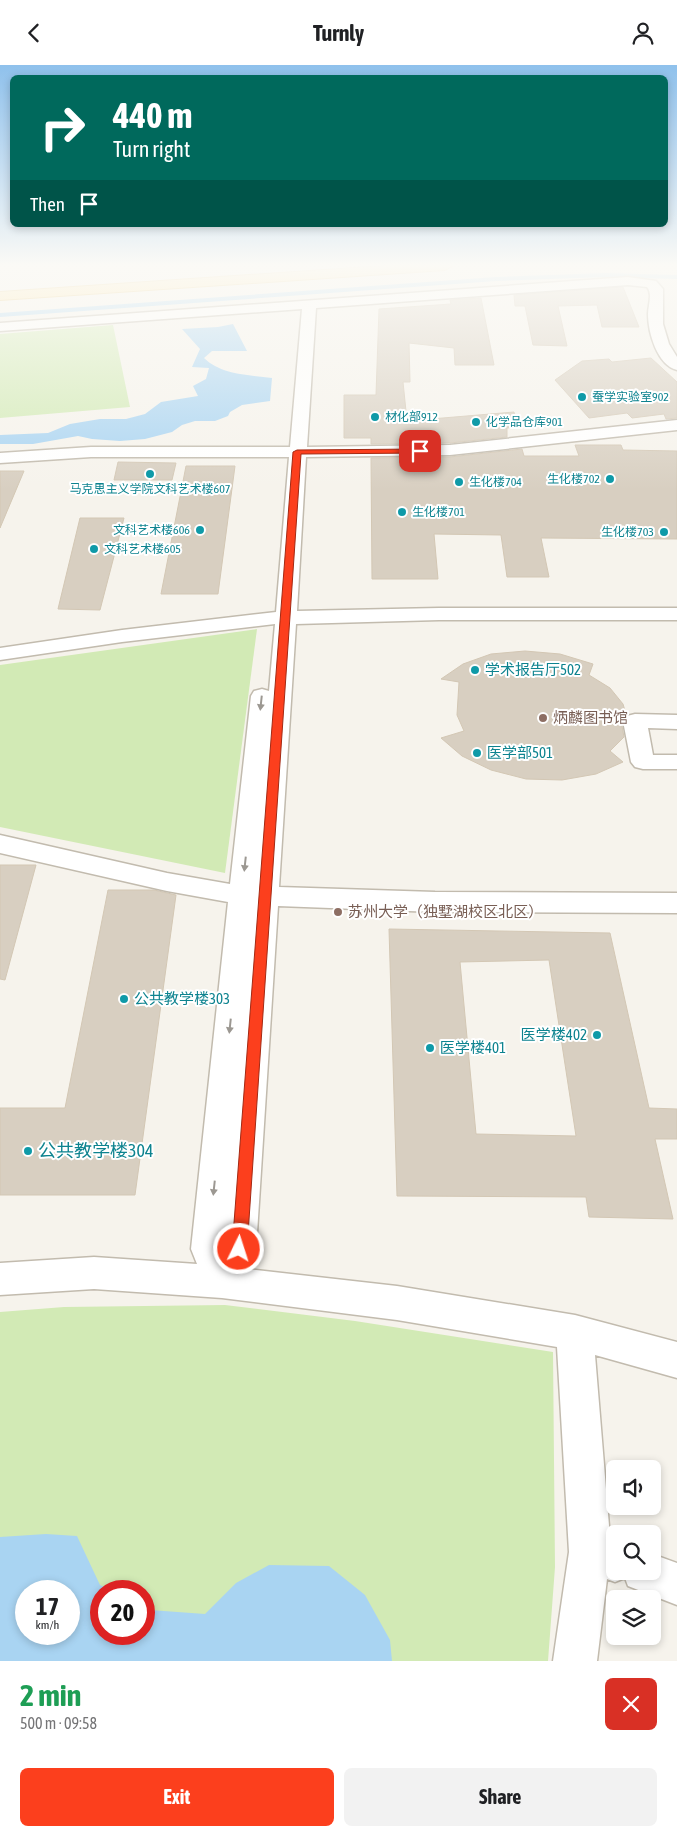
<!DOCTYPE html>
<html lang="en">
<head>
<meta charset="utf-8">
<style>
	body { margin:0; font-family:"Asap Condensed","Noto Sans SC",sans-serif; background:#f2f2f2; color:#202124; height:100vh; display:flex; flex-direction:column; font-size:19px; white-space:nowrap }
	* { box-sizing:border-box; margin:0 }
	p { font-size:16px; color:#757577 }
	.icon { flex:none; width:28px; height:28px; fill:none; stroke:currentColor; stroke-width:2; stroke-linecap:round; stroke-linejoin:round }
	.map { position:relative; height:1596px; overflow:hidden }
	.drawer { display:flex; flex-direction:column; background:#fff; flex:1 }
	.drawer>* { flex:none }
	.top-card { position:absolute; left:10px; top:10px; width:658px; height:152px; border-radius:8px; box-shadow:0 2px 8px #0003; background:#00695c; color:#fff; overflow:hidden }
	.fabs { position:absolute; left:606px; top:1395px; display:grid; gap:10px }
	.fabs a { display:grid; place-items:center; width:55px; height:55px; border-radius:8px; background:#fff; box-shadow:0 2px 8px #0003; font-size:25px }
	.speed { position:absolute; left:15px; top:1515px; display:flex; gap:10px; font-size:25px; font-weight:700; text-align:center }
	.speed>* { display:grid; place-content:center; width:65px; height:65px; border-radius:50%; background:#fff; box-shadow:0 2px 8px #0003; line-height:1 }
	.speed small { font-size:12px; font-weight:400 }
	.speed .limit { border:8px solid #d22; background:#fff; color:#111 }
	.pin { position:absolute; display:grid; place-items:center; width:42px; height:42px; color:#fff; margin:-21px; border-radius:10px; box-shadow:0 2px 8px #0006 }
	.me { position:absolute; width:55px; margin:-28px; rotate:4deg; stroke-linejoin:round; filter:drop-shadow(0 0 4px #0008) }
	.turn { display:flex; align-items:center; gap:18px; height:105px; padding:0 20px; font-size:22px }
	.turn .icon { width:65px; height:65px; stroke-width:2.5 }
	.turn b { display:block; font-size:35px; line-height:42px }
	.then { display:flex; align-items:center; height:48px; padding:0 20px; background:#0003; gap:10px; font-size:19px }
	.round { display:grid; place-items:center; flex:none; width:52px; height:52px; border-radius:8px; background:#f2f2f2 }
	.head { display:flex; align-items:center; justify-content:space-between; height:85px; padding:0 20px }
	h1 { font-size:30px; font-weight:700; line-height:38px; color:#1e9e55 }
	.button { display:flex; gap:10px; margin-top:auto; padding:10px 20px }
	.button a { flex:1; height:58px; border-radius:8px; background:#fc3f1d; color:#fff; font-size:20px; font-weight:700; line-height:58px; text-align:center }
	.button a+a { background:#f2f2f2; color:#202124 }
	header { display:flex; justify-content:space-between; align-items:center; height:65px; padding:0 20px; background:#fff; font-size:22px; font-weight:700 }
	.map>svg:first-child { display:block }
	.green { fill:#d2eab5; fill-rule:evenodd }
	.water { fill:#a9d4f2; fill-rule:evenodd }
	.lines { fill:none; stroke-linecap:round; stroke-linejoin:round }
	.stream { stroke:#a9d4f2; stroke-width:4 }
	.building { fill:#d8cfc1; stroke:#d3c7b4; fill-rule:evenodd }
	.minor-casing { stroke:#c2bbae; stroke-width:3 }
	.major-casing { stroke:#e6c16a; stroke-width:2 }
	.minor { fill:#fff; fill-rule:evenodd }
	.major { fill:#ffe39c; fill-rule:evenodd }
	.oneway { fill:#9c9892 }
	.route { fill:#fc3f1d; stroke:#a42913 }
	.culture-dot { fill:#0f9aa8; stroke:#fff; stroke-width:2 }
	.education-dot { fill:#8d6e63; stroke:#fff; stroke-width:2 }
	.labels { text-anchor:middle; stroke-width:4; stroke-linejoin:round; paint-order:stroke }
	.far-culture-label { font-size:12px; fill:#0d838f; stroke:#fff; text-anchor:start }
	.culture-label { font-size:15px; fill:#0d838f; stroke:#fff; text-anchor:start }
	.education-label { font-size:15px; fill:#785e54; stroke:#fff; text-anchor:start }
	.near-culture-label { font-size:18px; fill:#0d838f; stroke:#fff; text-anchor:start }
</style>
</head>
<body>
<header><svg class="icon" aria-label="back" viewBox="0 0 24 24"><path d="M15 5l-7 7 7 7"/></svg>Turnly<svg class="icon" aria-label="person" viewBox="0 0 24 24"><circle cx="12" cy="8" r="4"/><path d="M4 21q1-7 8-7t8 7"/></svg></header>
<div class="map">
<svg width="677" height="1596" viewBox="0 0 677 1596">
	<rect width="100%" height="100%" fill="#f6f3ec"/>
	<!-- green -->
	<g class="green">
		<polygon points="113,260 130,342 0,353 0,269"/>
		<polygon points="257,564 225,808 0,762 0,600"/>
		<path d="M 225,1240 L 355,1256 L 553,1287 L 555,1502 L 548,1596 L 0,1596 L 0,1247 L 64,1242 ZM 26,1526 L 69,1526 L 69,1569 L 26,1569 ZM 101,1526 L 144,1526 L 144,1569 L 101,1569 Z"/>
	</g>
	<!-- water -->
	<g class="water">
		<path d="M 233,259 L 247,286 L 212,286 L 204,293 C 221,310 250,310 272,313 L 270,336 L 242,340 L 230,347 L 228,351 L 215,356 L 195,356 L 182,360 L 172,367 L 145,374 L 120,376 L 92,374 L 78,371 L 33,379 L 0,379 L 0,370 L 48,368 L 70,359 L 100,354 L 126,354 L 145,349 L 161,337 L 198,331 L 193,321 L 206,314 L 209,303 L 192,302 L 200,284 L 182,264 L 218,262 Z"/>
		<path d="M 46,1469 L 77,1471 L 100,1520 L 113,1526 L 101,1526 L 101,1569 L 144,1569 L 144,1542 L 150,1545 L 205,1549 L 236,1518 L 269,1500 L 329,1501 L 365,1530 L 390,1575 L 392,1596 L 0,1596 L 0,1472 ZM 26,1526 L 69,1526 L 69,1569 L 26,1569 Z"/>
	</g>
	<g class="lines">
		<!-- stream -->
		<polyline class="stream" points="0,250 496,214 605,210 677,212"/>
	</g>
	<!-- building -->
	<g class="building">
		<polygon points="623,222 639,262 602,262 597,240 558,241 567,281 533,280 525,241 515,241 514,230"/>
		<polygon points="481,233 494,300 455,300 454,283 409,278 410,317 403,317 407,356 514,347 517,362 507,363 507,372 450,378 371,379 371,373 344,373 344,330 376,330 379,244 451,239 450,235"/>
		<polygon points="651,293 677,317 677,353 666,354 664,349 632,353 627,348 589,353 555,315 582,296 609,294 612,297"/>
		<polygon points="575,380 621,380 623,385 677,386 677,474 541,473 549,512 507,512 501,470 434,469 438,514 372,514 371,393 450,392 522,384 524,391 579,391"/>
		<polygon points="118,397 176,398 172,415 114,415"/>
		<polygon points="186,401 235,401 218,529 161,529"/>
		<polygon points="0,406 24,406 0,463"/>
		<polygon points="80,453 124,453 100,545 58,544"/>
		<polygon points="525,586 560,589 593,599 589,610 610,623 623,639 626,649 621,656 624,672 610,686 623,697 596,709 562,715 526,714 491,705 462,691 441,673 464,666 457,650 459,617 441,614 463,599 491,589"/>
		<polygon points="0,800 36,800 5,915 0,914"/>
		<polygon points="108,825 154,825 176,830 135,1130 0,1130 0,1043 65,1043"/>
		<path d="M 389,864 L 610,868 L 649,1043 L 677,1044 L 677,1074 L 655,1074 L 673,1154 L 589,1152 L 586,1132 L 397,1131 ZM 549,895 L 576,1071 L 476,1069 L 460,897 Z"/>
	</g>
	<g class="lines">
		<defs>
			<g id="minor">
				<path d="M 628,212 L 656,216 L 663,224 L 663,259 L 669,279 L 677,292 L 677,305 C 657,300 648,267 648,249 C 648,240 653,229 647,222 L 628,220 L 316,243 L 307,382 L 450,380 L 677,355 L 677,365 L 450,390 L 306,392 L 297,546 L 439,543 L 677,543 L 677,555 L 439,555 L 296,559 L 279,822 L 435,827 L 677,828 L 677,848 L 435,847 L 278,841 L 256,1184 L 247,1204 L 397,1221 L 575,1250 L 677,1277 L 677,1313 L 595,1290 L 610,1473 L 615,1475 L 615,1506 L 652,1506 L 652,1489 L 677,1498 L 677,1540 L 628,1521 L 625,1513 L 615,1517 L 607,1514 L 597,1596 L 553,1596 L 569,1487 L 557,1282 L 397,1255 L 222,1233 L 94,1224 L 0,1230 L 0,1198 L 94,1192 L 197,1199 L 191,1184 L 228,837 L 167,826 L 0,788 L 0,770 L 167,808 L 230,819 L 251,631 L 254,626 L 262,624 L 269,626 L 275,559 L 122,577 L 0,595 L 0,583 L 122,565 L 276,547 L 289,392 L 91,392 L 0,398 L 0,388 L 91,382 L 290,382 L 302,244 L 0,266 L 0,258 Z"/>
				<polygon points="635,649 677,650 677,664 648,663 653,690 677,690 677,704 643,704 635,702 631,697 623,656 627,651"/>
			</g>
			<polygon id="major" points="383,201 452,201 445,205 0,235 0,227"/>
		</defs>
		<!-- minor casing -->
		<use href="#minor" class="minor-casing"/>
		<!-- major casing -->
		<use href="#major" class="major-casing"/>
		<!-- minor -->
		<use href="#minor" class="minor"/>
		<!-- major -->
		<use href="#major" class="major"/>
	</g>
	<!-- one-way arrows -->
	<defs><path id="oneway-solid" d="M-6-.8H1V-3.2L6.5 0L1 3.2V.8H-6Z" transform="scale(1.25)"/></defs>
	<g class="oneway">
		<use href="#oneway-solid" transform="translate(261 638) rotate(96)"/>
		<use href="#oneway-solid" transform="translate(245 799) rotate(96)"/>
		<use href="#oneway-solid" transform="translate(230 961) rotate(96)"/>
		<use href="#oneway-solid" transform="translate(214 1123) rotate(96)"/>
	</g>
	<!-- sky -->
	<linearGradient id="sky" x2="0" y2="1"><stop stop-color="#8fc1ec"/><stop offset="0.47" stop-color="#fbfaf6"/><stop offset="1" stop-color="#fbfaf6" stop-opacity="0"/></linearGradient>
	<rect width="677" height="425" fill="url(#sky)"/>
	<!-- route -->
	<polygon class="route" points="420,384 424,386 423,388 301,389 247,1184 245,1189 239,1191 234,1189 232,1184 293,387 297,385"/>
	<!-- markers -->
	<g class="culture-dot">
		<circle cx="582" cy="332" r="5"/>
		<circle cx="375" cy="352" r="5"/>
		<circle cx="476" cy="357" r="5"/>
		<circle cx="150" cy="409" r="5"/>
		<circle cx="610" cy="414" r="5"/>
		<circle cx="459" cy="417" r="5"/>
		<circle cx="402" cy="447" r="5"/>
		<circle cx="200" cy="465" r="5"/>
		<circle cx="664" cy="467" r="5"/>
		<circle cx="94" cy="484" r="5"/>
		<circle cx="475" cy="605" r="5"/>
		<circle cx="477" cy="688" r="5"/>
		<circle cx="124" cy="934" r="5"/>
		<circle cx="597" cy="970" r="5"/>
		<circle cx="430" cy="983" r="5"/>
		<circle cx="28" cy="1086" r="5"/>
	</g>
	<g class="education-dot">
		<circle cx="543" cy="653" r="5"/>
		<circle cx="338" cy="847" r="5"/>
	</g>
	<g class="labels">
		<!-- far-culture labels -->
		<g class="far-culture-label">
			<text x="592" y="336">蚕学实验室902</text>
			<text x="385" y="356">材化部912</text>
			<text x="486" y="361">化学品仓库901</text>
			<text x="600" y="418" text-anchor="end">生化楼702</text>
			<text x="469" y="421">生化楼704</text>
			<text x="150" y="428" text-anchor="middle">马克思主义学院文科艺术楼607</text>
			<text x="412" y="451">生化楼701</text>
			<text x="190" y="469" text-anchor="end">文科艺术楼606</text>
			<text x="654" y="471" text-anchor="end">生化楼703</text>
			<text x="104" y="488">文科艺术楼605</text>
		</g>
		<!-- culture labels -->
		<g class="culture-label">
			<text x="485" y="610">学术报告厅502</text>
			<text x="487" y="693">医学部501</text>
			<text x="134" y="939">公共教学楼303</text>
			<text x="587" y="975" text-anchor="end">医学楼402</text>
			<text x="440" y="988">医学楼401</text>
		</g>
		<!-- education labels -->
		<g class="education-label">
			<text x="553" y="658">炳麟图书馆</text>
			<text x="348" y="852">苏州大学（独墅湖校区北区）</text>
		</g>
		<!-- near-culture labels -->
		<g class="near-culture-label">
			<text x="38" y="1092">公共教学楼304</text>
		</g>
	</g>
</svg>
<div class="fabs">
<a><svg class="icon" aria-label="sound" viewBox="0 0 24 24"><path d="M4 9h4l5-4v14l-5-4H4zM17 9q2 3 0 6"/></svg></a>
<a><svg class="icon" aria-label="search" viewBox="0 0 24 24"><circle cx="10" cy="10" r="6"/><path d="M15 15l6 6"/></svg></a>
<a><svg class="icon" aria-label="layers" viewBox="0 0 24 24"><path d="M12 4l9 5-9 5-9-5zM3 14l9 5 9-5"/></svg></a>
</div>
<div class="speed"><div>17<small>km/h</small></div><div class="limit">20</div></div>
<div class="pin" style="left:420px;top:386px;background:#d93025"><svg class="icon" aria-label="arrive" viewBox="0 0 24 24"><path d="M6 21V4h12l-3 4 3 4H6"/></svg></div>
<svg class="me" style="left:239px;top:1184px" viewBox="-20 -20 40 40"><circle r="17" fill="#fc3f1d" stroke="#fff" stroke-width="3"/><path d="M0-11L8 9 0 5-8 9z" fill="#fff"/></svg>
<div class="top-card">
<div class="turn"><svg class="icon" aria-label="right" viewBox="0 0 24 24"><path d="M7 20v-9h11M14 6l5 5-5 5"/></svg><div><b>440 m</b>Turn right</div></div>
<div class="then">Then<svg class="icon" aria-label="arrive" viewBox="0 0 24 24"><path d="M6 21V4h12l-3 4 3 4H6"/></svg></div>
</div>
</div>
<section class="drawer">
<div class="head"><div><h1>2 min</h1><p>500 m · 09:58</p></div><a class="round" style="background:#d93025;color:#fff"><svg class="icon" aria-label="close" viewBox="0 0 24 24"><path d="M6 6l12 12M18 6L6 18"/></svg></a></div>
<div class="button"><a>Exit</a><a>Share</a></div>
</section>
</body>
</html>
